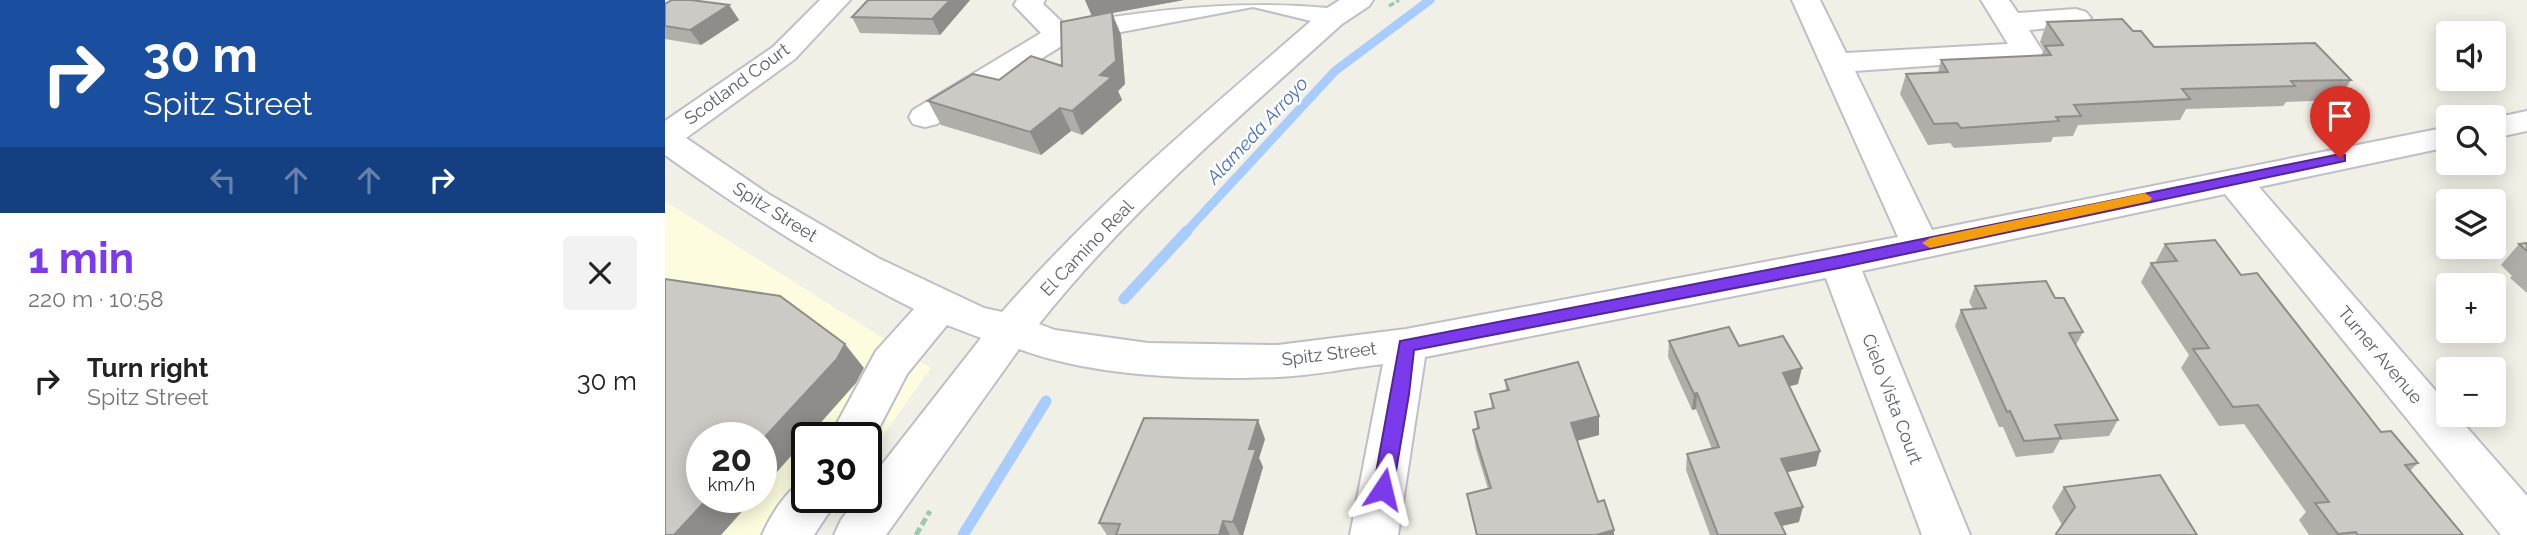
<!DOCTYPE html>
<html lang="en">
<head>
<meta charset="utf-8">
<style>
	body { margin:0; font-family:Raleway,sans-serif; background:#f2f2f2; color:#222; height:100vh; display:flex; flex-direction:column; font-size:26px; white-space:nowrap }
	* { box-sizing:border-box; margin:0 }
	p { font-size:23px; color:#767676 }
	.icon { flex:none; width:38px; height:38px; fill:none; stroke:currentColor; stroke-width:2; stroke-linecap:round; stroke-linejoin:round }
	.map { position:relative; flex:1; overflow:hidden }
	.sheet { display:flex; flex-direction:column; background:#fff; width:665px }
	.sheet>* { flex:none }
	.hud { background:#1a4fa0; color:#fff; overflow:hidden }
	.tools { position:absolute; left:1771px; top:21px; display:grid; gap:14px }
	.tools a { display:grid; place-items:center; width:70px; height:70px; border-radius:7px; background:#fff; box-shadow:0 4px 18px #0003; font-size:35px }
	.speed { position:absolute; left:21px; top:422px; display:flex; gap:14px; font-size:35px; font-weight:700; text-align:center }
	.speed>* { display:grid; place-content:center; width:91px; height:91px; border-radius:50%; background:#fff; box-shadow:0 4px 18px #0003; line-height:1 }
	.speed small { font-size:18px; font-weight:400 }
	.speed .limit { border:4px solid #111; border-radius:10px; background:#fff; color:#111 }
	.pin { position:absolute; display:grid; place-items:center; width:60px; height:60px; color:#fff; margin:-72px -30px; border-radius:50% 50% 50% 0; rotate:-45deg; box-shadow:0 0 7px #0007 }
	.pin .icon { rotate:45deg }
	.me { position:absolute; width:77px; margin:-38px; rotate:10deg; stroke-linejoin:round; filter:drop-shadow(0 0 5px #0008) }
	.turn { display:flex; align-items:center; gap:24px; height:147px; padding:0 28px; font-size:32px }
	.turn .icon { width:91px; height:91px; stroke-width:2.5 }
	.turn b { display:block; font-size:49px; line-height:60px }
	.lanes { display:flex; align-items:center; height:66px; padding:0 28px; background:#0003; justify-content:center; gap:35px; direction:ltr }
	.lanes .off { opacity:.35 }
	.round { display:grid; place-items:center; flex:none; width:74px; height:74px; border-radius:7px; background:#f2f2f2 }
	.headline { display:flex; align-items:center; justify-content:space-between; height:119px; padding:0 28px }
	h1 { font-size:42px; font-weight:700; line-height:52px; color:#7c3aed }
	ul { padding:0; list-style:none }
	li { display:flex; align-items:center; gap:21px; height:98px; padding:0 28px }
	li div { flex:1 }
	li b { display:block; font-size:26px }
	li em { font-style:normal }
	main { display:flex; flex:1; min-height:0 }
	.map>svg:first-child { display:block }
	.commercial { fill:#fefcde; fill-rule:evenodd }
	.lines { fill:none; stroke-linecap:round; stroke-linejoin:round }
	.stream-far1 { stroke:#a9ccff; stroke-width:9 }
	.stream { stroke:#a9ccff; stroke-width:11 }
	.minor-casing { stroke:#bebfc6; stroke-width:4 }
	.path-far1 { stroke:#9cc9b0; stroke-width:3.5; stroke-dasharray:6 2.5; stroke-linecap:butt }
	.path { stroke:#9cc9b0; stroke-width:5; stroke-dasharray:8 3.5; stroke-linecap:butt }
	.minor { fill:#fff; fill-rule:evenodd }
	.wall { fill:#afaea9 }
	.shaded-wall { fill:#8f8d89 }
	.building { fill:#cccac4; stroke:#8f8d89; stroke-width:2 }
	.route { fill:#7c3aed; stroke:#51269a; stroke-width:2 }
	.slow { fill:#f59e0b }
	.labels { text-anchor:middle; stroke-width:5; stroke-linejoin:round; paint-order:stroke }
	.street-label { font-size:18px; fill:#5e6168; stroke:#fff }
	.water-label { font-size:19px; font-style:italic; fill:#4772c7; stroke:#fff }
</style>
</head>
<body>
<main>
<section class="sheet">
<div class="hud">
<div class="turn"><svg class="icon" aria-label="right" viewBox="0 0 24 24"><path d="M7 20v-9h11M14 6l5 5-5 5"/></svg><div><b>30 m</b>Spitz Street</div></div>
<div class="lanes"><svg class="icon off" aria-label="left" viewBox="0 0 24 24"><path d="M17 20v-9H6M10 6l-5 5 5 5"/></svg><svg class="icon off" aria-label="ahead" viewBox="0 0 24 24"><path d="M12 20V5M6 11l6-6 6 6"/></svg><svg class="icon off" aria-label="ahead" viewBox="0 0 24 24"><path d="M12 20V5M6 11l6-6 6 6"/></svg><svg class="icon" aria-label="right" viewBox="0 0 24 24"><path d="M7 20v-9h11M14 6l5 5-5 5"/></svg></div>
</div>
<div class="headline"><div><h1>1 min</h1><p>220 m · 10:58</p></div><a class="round"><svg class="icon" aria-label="close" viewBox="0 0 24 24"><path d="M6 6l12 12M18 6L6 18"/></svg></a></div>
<ul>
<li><svg class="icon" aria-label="right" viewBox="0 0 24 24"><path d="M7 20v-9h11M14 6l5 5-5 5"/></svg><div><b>Turn right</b><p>Spitz Street</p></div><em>30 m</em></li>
</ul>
</section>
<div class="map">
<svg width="1862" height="535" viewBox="0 0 1862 535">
	<rect width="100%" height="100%" fill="#f1f0e7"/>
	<!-- commercial -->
	<path class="commercial" d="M 0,201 L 266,368 L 201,459 L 201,438 L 142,438 L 142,497 L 147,535 L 0,535 ZM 37,438 L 96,438 L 96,497 L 37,497 Z"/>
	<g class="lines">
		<!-- stream-far1 -->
		<polyline class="stream-far1" points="520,233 670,71 765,0"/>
		<!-- stream -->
		<g class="stream">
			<polyline points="459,299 522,231"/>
			<polyline points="298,535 381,401"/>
		</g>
		<defs>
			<g id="minor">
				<path d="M 155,0 L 185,0 L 130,59 L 21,138 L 105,195 L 213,258 L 319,308 L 337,312 C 430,205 539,114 646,21 L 588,7 L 403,42 L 272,124 L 260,127 L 248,124 L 244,117 L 248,110 L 376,33 L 349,5 L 352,0 L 380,0 L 378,4 L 400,25 C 487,9 575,0 662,8 L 675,0 L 708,0 L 704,6 L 677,24 C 572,119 463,212 374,324 L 390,330 L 483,343 L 613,345 L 741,329 L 1233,237 L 1127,0 L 1155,0 L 1181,53 L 1343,44 L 1316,0 L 1344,0 L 1353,13 L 1411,9 L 1421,12 L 1426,18 L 1421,24 L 1364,30 L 1378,52 L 1374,58 L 1190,71 L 1267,230 L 1783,127 L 1783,147 L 1594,187 L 1783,405 L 1783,415 L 1791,415 L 1862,496 L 1862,535 L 1836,535 L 1560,194 L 1197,271 L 1305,535 L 1257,535 L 1161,278 L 760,357 L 733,535 L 685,535 L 718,364 C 683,368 647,376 612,377 C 533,380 428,377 354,349 L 221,535 L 169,535 L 176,520 L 193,497 L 201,497 L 201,485 L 316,338 L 282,325 L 242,374 L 202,451 L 201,438 L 164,438 L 211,351 L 249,309 C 161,265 80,212 0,155 L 0,121 L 108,47 Z"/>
				<polygon points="1862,111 1862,131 1829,138 1829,118"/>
				<path d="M 142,480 L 142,497 L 174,497 L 149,535 L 97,535 C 105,517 122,487 142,480 Z"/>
			</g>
		</defs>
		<!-- minor casing -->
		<use href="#minor" class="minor-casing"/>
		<!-- path-far1 -->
		<polyline class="path-far1" points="724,6 734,0"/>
		<!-- path -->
		<polyline class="path" points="251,535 265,511"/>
		<!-- minor -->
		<use href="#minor" class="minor"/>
	</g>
	<!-- wall -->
	<g class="wall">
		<polygon points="305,0 275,35 195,33 187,17"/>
		<polygon points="420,0 519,0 447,13 456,35 460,84 453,91 457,100 417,135 406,131 376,155 276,125 263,101 334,80 397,66 427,16"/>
		<polygon points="0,4 64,5 74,20 36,45 0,39"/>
		<polygon points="1382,22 1468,31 1489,47 1686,80 1673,100 1621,102 1618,106 1521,109 1515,120 1413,125 1408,136 1388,137 1386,142 1289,148 1285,143 1263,145 1235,94 1241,74 1273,72 1276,60 1377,56 1379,49 1375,42"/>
		<polygon points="1862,243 1862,293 1845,278 1847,276 1836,265 1854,244"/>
		<polygon points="1500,244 1576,275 1716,432 1753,463 1745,471 1798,535 1644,535 1634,520 1641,512 1579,424 1554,426 1516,368 1524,355 1476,282 1486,263 1490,263"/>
		<polygon points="1310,286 1390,298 1418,332 1411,345 1453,420 1444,436 1395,440 1388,453 1351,457 1338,427 1334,427 1290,326 1296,310 1308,309 1304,302"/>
		<polygon points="1004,341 1074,346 1133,384 1124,386 1155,451 1151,466 1123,472 1134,522 1117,526 1121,535 1045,535 1021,470 1022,454 1047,449 1031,409 1027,410 1003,357"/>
		<polygon points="840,380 934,416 934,435 912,441 933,502 949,535 811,535 802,494 823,489 811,449 808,430 812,429 810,412 827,408 825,394 841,390"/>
		<polygon points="600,439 594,458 598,467 578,535 442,535 434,523"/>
		<polygon points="1399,487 1532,535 1397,525 1387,507"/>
	</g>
	<!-- shaded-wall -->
	<g class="shaded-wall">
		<polygon points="285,0 305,0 275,35 267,19"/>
		<polygon points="420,0 519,0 447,13 456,35 460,84 453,91 457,100 417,135 407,111 435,75 427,16"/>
		<polygon points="64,5 74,20 36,45 25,30"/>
		<polygon points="395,108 406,131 376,155 365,132"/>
		<polygon points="180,344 199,368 191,383 96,490 96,441"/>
		<polygon points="1137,368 1133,384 1115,389 1118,373"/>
		<polygon points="1032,393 1031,409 1027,410 1029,394"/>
		<polygon points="934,416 934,435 907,442 906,423"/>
		<polygon points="593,420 600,439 594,458 598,467 578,535 575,535 568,522 584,449"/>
		<polygon points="1155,451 1151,466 1113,474 1116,459"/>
		<polygon points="44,497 90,497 56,535 9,535"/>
		<polygon points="1138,507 1134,522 1107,528 1110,513"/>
		<polygon points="558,521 565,535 554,535"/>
		<polygon points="949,530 949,535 931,535"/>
	</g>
	<!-- building -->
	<g class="building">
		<polygon points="7,0 26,0 64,5 25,30 0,26 0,4"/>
		<polygon points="203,0 285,0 267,19 187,17"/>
		<polygon points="447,12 451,61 435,75 447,77 407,111 395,108 365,132 263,101 308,74 334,80 366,56 397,66 396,22"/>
		<polygon points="1457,19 1468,31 1476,31 1489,47 1650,43 1686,80 1626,81 1630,86 1517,89 1525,99 1409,105 1416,116 1391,117 1394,121 1296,128 1292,123 1269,124 1241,74 1283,72 1276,60 1386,55 1380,46 1398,45 1382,22"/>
		<polygon points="1550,240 1576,275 1592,273 1716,432 1726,431 1753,463 1740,465 1798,535 1693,535 1691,532 1673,534 1650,503 1664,502 1593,405 1568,407 1528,349 1544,348 1486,263 1512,261 1500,244"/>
		<polygon points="1862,243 1862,251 1854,244"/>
		<polygon points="0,279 115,296 180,344 172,359 96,441 96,438 37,438 37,497 44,497 9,535 0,535"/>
		<polygon points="1381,281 1390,298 1399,298 1418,332 1404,333 1453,420 1390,425 1396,438 1359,441 1345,411 1342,412 1296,310 1321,308 1310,286"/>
		<polygon points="1064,327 1074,346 1118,336 1137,368 1118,373 1155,451 1116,459 1138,507 1110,513 1121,535 1053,535 1022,454 1054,447 1032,393 1029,394 1004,341"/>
		<polygon points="913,362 934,416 906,423 933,502 939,500 949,530 931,535 812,535 802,494 826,488 808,430 814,428 810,412 829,408 825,394 844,390 840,380"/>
		<polygon points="479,418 593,420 584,449 591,449 568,522 558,521 554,535 451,535 455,524 434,523"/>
		<polygon points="1495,475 1532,535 1392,535 1391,534 1410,507 1399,487"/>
	</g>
	<!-- route -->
	<polygon class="route" points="1675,154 1680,155 1680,161 1174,268 749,350 744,394 728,489 725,495 718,498 711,495 708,489 735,341 1174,256"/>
	<!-- slow -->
	<polygon class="slow" points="1480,193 1487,198 1485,201 1265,248 1257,243 1265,238"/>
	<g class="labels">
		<!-- street labels -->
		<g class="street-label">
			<text transform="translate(72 84) rotate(-36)" y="6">Scotland Court</text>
			<text transform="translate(110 212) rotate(32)" y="6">Spitz Street</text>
			<text transform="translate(422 248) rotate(-46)" y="6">El Camino Real</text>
			<text transform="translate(664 354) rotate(-7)" y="6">Spitz Street</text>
			<text transform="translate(1715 355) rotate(50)" y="6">Turner Avenue</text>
			<text transform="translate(1227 399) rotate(69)" y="6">Cielo Vista Court</text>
		</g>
		<!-- water labels -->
		<g class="water-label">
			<text transform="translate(592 130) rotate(-47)" y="7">Alameda Arroyo</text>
		</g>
	</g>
</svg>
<div class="tools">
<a><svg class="icon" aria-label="sound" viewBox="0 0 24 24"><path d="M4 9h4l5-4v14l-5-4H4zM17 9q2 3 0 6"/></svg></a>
<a><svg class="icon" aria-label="search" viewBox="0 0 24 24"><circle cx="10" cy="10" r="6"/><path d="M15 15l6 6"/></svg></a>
<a><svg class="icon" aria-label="layers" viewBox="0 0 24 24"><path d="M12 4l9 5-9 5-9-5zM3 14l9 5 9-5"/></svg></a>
<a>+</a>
<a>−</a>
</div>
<div class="speed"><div>20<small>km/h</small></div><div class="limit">30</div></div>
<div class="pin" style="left:1675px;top:158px;background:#d93025"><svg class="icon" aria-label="arrive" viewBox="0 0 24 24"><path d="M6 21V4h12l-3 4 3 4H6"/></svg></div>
<svg class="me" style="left:718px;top:489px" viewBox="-20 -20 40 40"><path d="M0-17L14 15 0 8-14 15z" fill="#7c3aed" stroke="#fff" stroke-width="4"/></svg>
</div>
</main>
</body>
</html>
